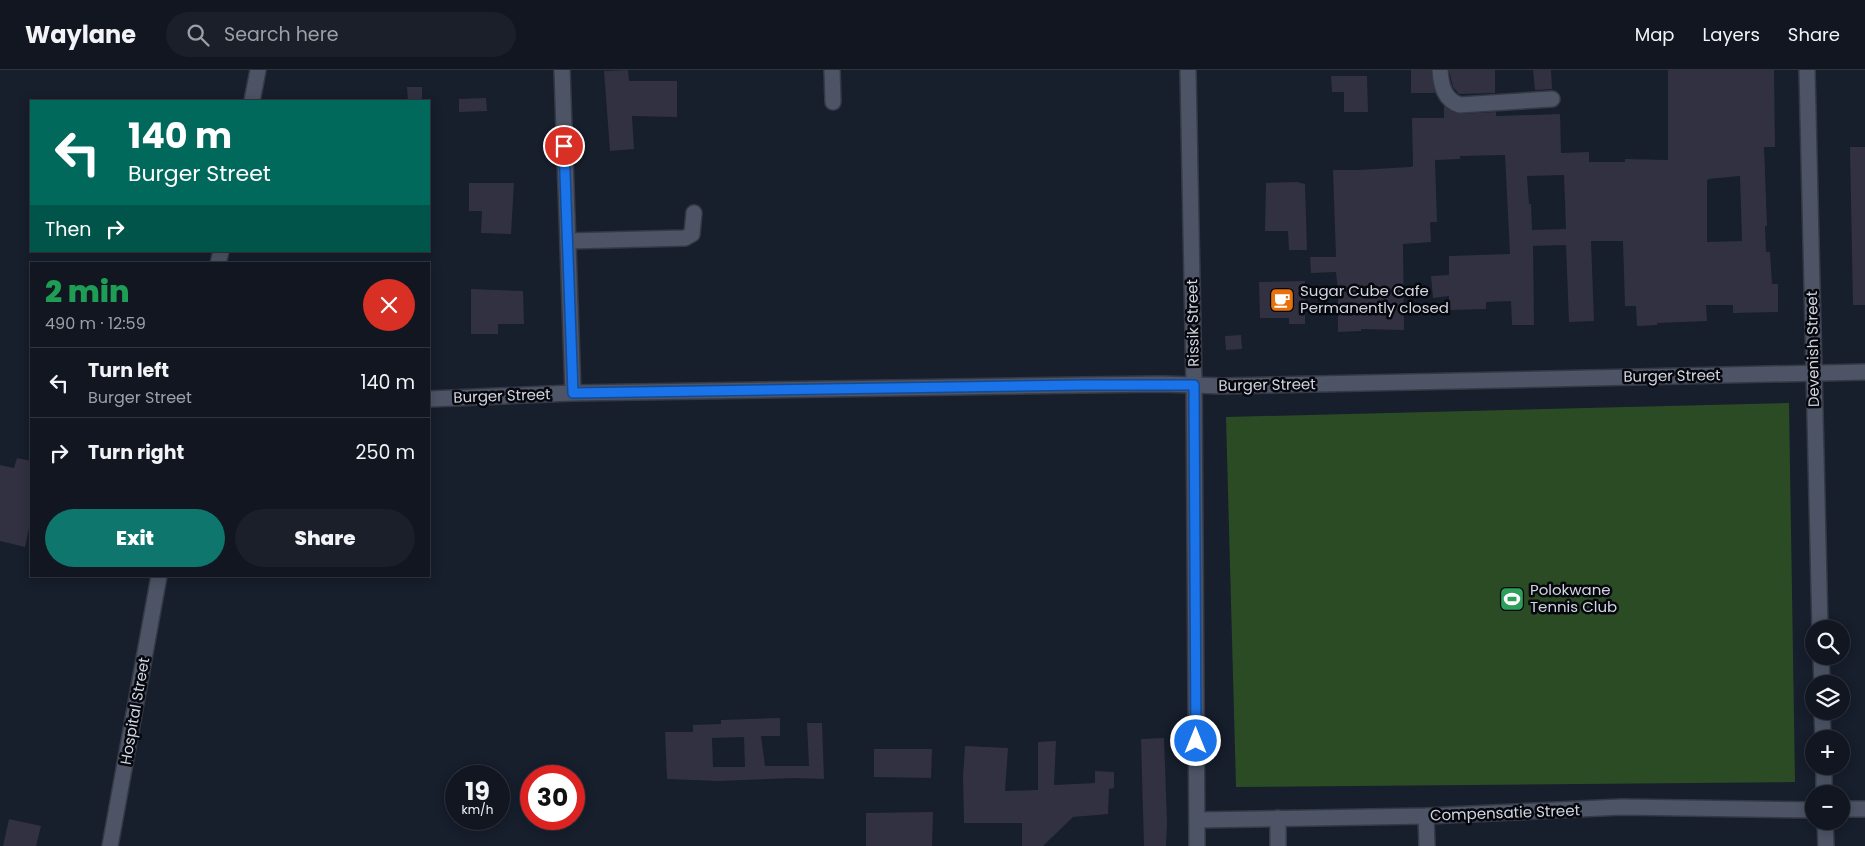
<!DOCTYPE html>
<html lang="en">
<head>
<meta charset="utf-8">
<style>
	body { margin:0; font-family:Poppins,sans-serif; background:#1a1f2a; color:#f1f3f6; height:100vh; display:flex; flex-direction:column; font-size:19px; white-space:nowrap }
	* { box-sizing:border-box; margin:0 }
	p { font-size:16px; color:#9c9fa5 }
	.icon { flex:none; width:28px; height:28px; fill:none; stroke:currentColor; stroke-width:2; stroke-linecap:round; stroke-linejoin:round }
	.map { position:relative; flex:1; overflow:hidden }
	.drawer { position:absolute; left:30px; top:192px; width:400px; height:315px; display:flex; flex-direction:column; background:#111621; border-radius:0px; box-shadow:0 2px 12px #0003,0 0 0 1px #30353f }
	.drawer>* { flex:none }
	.banner { position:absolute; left:30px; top:30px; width:400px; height:152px; border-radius:0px; box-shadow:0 2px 12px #0003,0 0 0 1px #30353f; background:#00695c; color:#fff; overflow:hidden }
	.buttons { position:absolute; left:1805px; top:550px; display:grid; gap:10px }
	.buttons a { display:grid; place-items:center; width:45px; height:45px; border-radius:50%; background:#111621; box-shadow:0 2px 12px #0003,0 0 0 1px #30353f; font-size:25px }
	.speed { position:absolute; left:445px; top:695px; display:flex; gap:10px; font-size:25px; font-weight:700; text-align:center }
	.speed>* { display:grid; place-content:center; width:65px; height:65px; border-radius:50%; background:#111621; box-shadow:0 2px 12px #0003,0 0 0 1px #30353f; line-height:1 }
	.speed small { font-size:12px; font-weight:400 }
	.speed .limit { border:8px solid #d22; background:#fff; color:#111 }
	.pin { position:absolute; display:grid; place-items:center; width:42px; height:42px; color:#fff; margin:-21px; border:2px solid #fff; border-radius:50%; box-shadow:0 1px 5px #0007 }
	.me { position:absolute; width:55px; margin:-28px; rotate:0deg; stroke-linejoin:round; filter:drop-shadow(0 0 4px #0008) }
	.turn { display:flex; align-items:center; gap:18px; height:105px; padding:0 15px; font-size:22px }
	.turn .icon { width:65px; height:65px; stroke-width:2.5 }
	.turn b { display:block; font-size:35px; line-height:42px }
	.then { display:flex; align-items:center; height:48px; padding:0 15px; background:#0003; gap:10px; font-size:19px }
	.round { display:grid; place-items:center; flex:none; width:52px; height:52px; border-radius:26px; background:#1a1f2a }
	.overview { display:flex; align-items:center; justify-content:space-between; height:85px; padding:0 15px }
	h1 { font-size:30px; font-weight:800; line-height:38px; color:#1e9e55 }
	.button { display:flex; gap:10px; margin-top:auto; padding:10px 15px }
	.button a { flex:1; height:58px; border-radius:30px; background:#0f766e; color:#fff; font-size:20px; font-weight:800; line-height:58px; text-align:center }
	.button a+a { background:#1a1f2a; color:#f1f3f6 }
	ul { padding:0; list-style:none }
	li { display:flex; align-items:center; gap:15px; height:70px; padding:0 15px; border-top:1px solid #30353f }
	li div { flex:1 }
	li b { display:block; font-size:19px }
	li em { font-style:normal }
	header { display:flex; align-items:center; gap:30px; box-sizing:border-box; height:70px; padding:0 25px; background:#111621; border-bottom:1px solid #30353f }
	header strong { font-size:24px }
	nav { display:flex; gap:28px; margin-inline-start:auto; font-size:18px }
	.search { width:350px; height:45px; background:#1a1f2a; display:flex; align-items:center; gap:12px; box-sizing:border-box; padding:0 18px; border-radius:28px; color:#9c9fa5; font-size:19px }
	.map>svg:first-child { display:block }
	.grass { fill:#2b4b25 }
	.building { fill:#313142; fill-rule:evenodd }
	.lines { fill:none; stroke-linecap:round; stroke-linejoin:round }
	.minor-casing { stroke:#353945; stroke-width:18 }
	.minor { stroke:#4c5465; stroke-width:15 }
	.route-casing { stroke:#114b97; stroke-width:12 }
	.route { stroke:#1a73e8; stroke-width:9 }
	.labels { text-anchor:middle; stroke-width:5; stroke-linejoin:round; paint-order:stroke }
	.poi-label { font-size:15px; fill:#d1d5e0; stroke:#06080e; text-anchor:start }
	.street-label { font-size:15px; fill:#d1d5e0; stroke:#06080e }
</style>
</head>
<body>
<header>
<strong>Waylane</strong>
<div class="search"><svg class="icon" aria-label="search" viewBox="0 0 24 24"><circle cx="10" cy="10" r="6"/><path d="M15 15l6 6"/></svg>Search here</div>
<nav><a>Map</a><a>Layers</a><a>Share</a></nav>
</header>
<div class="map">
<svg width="1865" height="776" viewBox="0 0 1865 776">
	<rect width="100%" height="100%" fill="#171e2c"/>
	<!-- grass -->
	<polygon class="grass" points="1789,333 1795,712 1236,717 1226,347"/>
	<!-- building -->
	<g class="building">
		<polygon points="628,0 629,11 677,11 677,47 632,46 634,79 610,81 604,1"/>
		<polygon points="1411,0 1431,0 1435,23 1411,23"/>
		<polygon points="1449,0 1495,0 1495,23 1459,24 1453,17"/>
		<polygon points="1533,0 1551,0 1552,19 1535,20"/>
		<path d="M 1668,0 L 1774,0 L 1775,77 L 1764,77 L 1767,156 L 1765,156 L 1766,182 L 1770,182 L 1772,214 L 1778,214 L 1778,242 L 1733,243 L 1733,235 L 1706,235 L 1707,251 L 1657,253 L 1657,255 L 1637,256 L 1636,236 L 1625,236 L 1623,171 L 1591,171 L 1594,251 L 1569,252 L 1566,175 L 1533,176 L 1534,255 L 1512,255 L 1511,231 L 1486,232 L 1486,239 L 1449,240 L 1449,226 L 1433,228 L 1431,206 L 1449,205 L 1449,186 L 1510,184 L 1505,85 L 1460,86 L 1460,89 L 1435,90 L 1437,152 L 1430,152 L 1431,172 L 1403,174 L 1404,260 L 1361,259 L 1361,261 L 1338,262 L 1338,221 L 1336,202 L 1311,203 L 1310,187 L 1336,187 L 1333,100 L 1358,100 L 1410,97 L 1413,96 L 1412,48 L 1444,48 L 1444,36 L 1451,41 L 1460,44 L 1496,42 L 1496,46 L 1560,44 L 1561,83 L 1589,82 L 1589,92 L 1625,92 L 1625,89 L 1668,90 ZM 1564,105 L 1566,159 L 1532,160 L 1531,134 L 1529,134 L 1527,106 ZM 1740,106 L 1742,171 L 1707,172 L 1707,111 L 1708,109 Z"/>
		<polygon points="1331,6 1367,6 1368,42 1344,42 1344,22 1332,22"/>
		<polygon points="407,17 422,17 422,31 408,31"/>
		<polygon points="486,28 487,41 459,42 459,29"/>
		<polygon points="1850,77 1865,77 1865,235 1853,235"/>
		<polygon points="1297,112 1305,114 1307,180 1289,180 1288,161 1265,161 1266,113"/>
		<polygon points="469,113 514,113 511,164 481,163 482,141 469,141"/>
		<polygon points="1305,211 1305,254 1289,254 1289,248 1260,248 1259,212"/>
		<polygon points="471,219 523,221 524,254 498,254 498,264 471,264"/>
		<polygon points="1241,265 1242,279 1226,280 1225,266"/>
		<polygon points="17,388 31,391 31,449 25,477 0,471 0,395 14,398"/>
		<path d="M 780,648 L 780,666 L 761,666 L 765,696 L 809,696 L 807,653 L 822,653 L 824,709 L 795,708 L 718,711 L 667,709 L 665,662 L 693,662 L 693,655 L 721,654 L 721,650 ZM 744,667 L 745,697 L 713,697 L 712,668 Z"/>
		<polygon points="1164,668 1167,753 1166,776 1144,776 1141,669"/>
		<polygon points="1056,671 1054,715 1095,713 1095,701 1114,702 1114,718 1109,719 1108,744 1073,747 1043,776 1022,776 1022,753 964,753 963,707 965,676 1008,678 1005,721 1038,720 1038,672"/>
		<polygon points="874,679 932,679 931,708 874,707"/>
		<polygon points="933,742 932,776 866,776 866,743"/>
		<polygon points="9,749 41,756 36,776 3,776"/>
	</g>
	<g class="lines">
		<defs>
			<g id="minor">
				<polyline points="562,0 573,323"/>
				<polyline points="832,0 833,32"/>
				<polyline points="1188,0 1194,315 1197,776"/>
				<path d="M 1440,0 C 1441,15 1444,30 1460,35 L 1552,29"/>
				<polyline points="1807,0 1820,559"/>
				<polyline points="252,31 258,0"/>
				<polyline points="568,171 685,168 692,164 694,143"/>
				<polyline points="218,194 221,181"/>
				<polyline points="429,329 573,323 1083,315 1162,314 1223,316 1865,302"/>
				<polyline points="1821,586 1822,614"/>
				<polyline points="1822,641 1823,669"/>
				<polyline points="1824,696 1824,724"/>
				<polyline points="1841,739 1865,739"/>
				<polyline points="1426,746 1427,776"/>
				<polyline points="1278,748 1278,776"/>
				<polyline points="1197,750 1426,746 1622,737 1814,740"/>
				<polyline points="1825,751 1826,776"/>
				<polyline points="110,776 159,506"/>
			</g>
		</defs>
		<!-- minor casing -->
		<use href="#minor" class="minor-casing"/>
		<!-- minor -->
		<use href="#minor" class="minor"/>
	</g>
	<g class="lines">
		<defs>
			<polyline id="route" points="564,76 573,323 1083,315 1194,315 1196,671"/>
		</defs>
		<!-- route casing -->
		<use href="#route" class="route-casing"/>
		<!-- route -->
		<use href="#route" class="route"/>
	</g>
	<!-- icons -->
	<defs>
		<symbol id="cafe-square" viewBox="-11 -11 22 22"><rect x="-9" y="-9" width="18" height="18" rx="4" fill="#e8710a" stroke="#06080e"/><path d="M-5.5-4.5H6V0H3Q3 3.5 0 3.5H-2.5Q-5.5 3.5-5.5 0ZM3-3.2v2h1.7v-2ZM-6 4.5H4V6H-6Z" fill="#fff"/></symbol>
		<symbol id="stadium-square" viewBox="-11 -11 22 22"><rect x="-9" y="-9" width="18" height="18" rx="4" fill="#2e9e5b" stroke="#06080e"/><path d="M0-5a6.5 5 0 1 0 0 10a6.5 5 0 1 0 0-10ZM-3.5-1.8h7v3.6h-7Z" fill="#fff"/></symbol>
	</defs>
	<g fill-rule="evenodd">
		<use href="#cafe-square" x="1268" y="216" width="28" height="28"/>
		<use href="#stadium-square" x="1498" y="515" width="28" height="28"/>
	</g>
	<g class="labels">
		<!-- poi labels -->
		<g class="poi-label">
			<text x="1300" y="226">Sugar Cube Cafe<tspan x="1300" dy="17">Permanently closed</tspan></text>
			<text x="1530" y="525">Polokwane<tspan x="1530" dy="17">Tennis Club</tspan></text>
		</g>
		<!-- street labels -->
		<g class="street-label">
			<text transform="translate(1193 253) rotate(-91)" y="5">Rissik Street</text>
			<text transform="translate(1813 279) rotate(-91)" y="5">Devenish Street</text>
			<text transform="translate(1672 306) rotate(-1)" y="5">Burger Street</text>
			<text transform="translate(1267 315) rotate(-1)" y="5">Burger Street</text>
			<text transform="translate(502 326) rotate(-2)" y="5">Burger Street</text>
			<text transform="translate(135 641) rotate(-80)" y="5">Hospital Street</text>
			<text transform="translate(1505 743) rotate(-2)" y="5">Compensatie Street</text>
		</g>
	</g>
</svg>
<div class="buttons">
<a><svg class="icon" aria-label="search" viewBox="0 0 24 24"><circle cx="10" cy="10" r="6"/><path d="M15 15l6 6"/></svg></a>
<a><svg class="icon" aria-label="layers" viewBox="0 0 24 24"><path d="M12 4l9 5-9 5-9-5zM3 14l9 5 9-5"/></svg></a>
<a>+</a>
<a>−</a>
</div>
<div class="speed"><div>19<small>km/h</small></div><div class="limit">30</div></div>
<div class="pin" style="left:564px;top:76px;background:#d93025"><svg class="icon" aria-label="arrive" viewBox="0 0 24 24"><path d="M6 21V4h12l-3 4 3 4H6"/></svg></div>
<svg class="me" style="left:1196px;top:671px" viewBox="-20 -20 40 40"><circle r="17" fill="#1a73e8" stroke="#fff" stroke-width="3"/><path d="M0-11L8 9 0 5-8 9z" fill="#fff"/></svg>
<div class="banner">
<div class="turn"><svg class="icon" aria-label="left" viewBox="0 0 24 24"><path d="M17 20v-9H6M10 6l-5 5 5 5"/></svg><div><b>140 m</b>Burger Street</div></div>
<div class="then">Then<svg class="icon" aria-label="right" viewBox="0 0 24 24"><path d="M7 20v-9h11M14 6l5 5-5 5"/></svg></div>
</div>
<section class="drawer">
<div class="overview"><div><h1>2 min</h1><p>490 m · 12:59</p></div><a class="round" style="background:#d93025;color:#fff"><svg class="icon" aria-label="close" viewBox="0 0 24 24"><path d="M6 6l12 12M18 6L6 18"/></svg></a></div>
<ul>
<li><svg class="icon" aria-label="left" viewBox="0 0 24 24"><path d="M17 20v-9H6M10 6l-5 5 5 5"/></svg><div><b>Turn left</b><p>Burger Street</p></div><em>140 m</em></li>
<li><svg class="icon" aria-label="right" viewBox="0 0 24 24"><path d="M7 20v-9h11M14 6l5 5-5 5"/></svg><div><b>Turn right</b></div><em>250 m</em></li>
</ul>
<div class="button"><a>Exit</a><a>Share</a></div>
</section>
</div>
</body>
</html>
